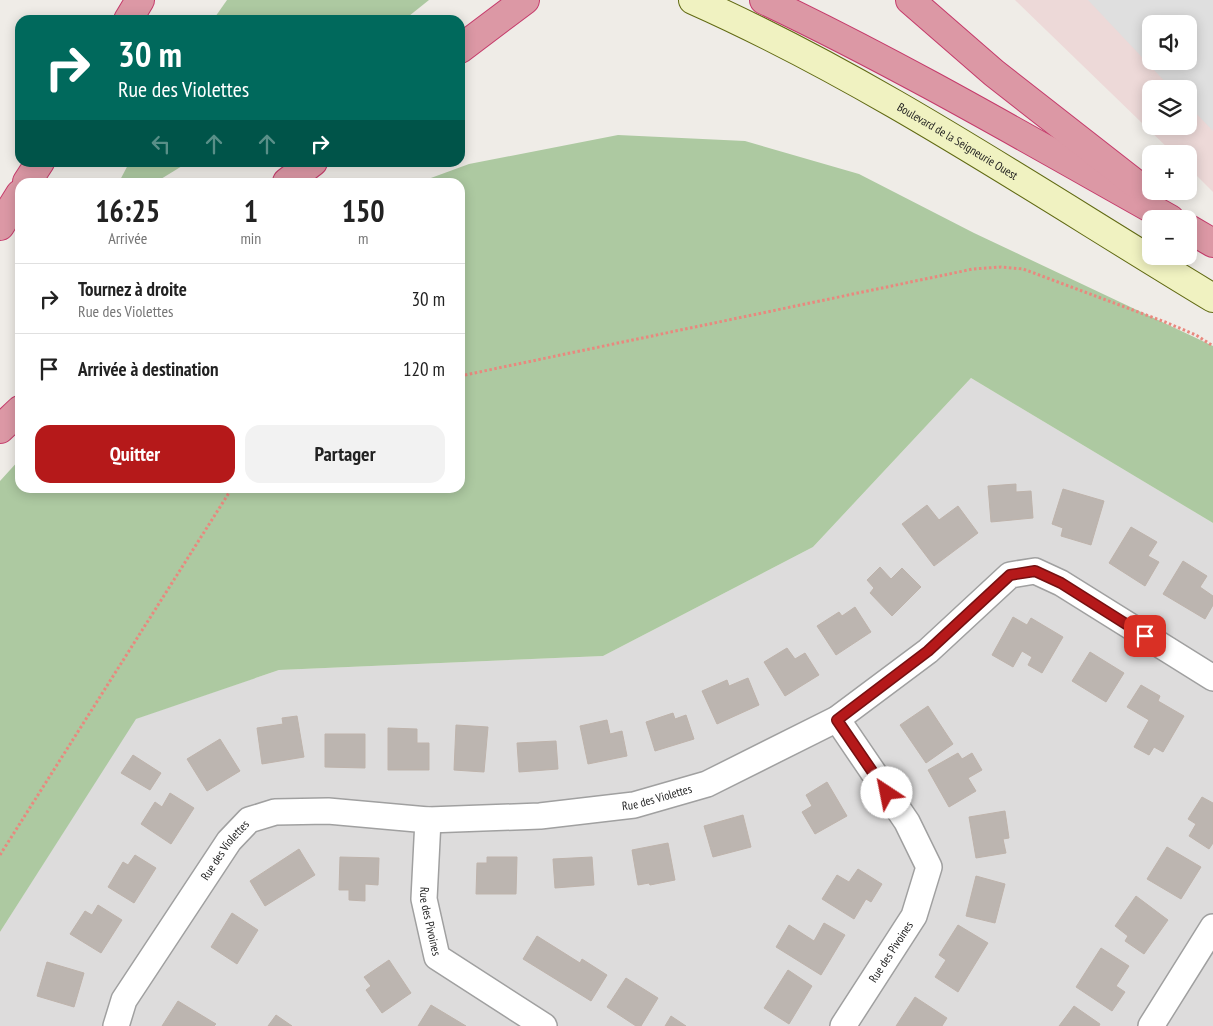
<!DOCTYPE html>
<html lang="fr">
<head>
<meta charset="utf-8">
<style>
	body { margin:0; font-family:"PT Sans Narrow",sans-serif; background:#f2f2f2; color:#222; height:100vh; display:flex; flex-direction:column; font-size:19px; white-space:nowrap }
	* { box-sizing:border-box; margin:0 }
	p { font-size:16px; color:#767676 }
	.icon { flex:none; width:28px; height:28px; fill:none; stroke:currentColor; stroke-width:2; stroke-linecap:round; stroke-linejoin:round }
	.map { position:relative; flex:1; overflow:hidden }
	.side { position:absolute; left:15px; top:178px; width:450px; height:315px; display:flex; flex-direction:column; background:#fff; border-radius:15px; box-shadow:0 2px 12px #0003 }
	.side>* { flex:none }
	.top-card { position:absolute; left:15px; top:15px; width:450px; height:152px; border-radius:15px; box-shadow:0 2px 12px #0003; background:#00695c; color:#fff; overflow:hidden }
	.fabs { position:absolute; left:1142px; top:15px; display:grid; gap:10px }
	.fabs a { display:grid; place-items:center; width:55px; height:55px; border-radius:10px; background:#fff; box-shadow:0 2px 12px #0003; font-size:25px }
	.pin { position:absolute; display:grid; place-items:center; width:42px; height:42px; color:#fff; margin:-21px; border-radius:10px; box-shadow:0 2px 8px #0006 }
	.me { position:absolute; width:55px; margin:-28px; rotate:326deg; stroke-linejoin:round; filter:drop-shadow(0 0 4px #0008) }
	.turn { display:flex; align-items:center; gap:18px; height:105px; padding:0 20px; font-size:22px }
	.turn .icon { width:65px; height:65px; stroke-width:2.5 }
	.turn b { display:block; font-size:35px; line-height:42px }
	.lanes { display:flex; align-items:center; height:48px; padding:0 20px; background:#0003; justify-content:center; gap:25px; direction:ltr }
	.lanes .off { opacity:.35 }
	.eta { display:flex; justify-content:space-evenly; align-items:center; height:85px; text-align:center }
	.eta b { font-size:30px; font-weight:700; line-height:35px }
	.primary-button { display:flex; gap:10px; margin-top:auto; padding:10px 20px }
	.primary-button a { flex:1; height:58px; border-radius:15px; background:#b5191a; color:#fff; font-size:20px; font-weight:700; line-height:58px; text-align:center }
	.primary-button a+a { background:#f2f2f2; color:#222 }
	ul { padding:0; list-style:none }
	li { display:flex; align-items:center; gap:15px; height:70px; padding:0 20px; border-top:1px solid #e0e0e0 }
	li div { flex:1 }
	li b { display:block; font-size:19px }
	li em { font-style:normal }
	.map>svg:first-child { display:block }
	.residential { fill:#dddcdc }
	.commercial { fill:#edd9d8; fill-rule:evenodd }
	.forest { fill:#adc9a1 }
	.parking { fill:#dfdfdf; fill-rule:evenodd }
	.building { fill:#bcb5b0; stroke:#beb3ab }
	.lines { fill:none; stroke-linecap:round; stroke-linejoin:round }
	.street-casing { stroke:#a0a0a0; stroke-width:28 }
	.secondary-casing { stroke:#616a13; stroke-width:30 }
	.highway-casing { stroke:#c53b6b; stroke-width:30 }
	.path { stroke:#e9887e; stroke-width:3; stroke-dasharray:2.5 2.5; stroke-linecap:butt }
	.street { stroke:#fff; stroke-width:25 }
	.secondary { stroke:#f0f2c1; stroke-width:28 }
	.highway { stroke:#dc98a5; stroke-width:28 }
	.route-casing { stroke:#761011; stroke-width:12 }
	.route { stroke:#b5191a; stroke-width:9 }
	.labels { text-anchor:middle; stroke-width:5; stroke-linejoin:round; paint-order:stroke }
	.street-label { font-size:12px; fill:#1f1f1f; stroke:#fff }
</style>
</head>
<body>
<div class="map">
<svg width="1213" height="1026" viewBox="0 0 1213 1026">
	<rect width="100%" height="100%" fill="#efece7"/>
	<!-- residential -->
	<polygon class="residential" points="971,378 1213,523 1213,1026 0,1026 0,932 135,719 279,670 603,656 813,547"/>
	<!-- commercial -->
	<path class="commercial" d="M 1015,0 L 1213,0 L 1213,192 L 1189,168 L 1189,154 L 1174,154 ZM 1151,24 L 1189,24 L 1189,61 L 1151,61 ZM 1151,89 L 1189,89 L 1189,126 L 1151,126 Z"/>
	<!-- forest -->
	<g class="forest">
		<polygon points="227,0 429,0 404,20 213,20"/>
		<polygon points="618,135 745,141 859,174 974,233 1213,346 1213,523 971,378 813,547 603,656 279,670 136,719 0,932 0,481 20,459 20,488 460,488 460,182 420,182 469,164"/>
		<polygon points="129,163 129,162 187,163 156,182 119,182"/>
	</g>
	<!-- parking -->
	<path class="parking" d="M 1088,0 L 1213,0 L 1213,131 L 1189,106 L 1189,89 L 1172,89 ZM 1151,24 L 1189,24 L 1189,61 L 1151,61 Z"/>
	<!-- building -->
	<g class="building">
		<polygon points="1016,484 1016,492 1031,491 1033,518 991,522 988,486"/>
		<polygon points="1063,489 1104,501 1091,545 1061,536 1063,528 1052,524"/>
		<polygon points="927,505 939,520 958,506 978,533 934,566 902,524"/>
		<polygon points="1131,527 1157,542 1148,556 1159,562 1145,586 1109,563"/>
		<polygon points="1183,561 1207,576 1200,587 1213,596 1213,605 1205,619 1163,594"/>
		<polygon points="880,567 891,579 902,568 921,587 892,616 870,593 874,588 867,580"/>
		<polygon points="855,607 871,632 836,655 817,626 839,612 842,616"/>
		<polygon points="1013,617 1027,625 1031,618 1063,637 1042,673 1028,665 1032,657 1022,651 1013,667 992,655"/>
		<polygon points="787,648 795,659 805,653 819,675 785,696 764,662"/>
		<polygon points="1090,652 1124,673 1106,702 1072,681"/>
		<polygon points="748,678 759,705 717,724 702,691 727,680 729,686"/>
		<polygon points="1141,685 1160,696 1158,701 1184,716 1163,752 1154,747 1149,755 1134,747 1149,720 1127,707"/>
		<polygon points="928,706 953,744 926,763 900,725"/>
		<polygon points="673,713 675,719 686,715 694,739 655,751 646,722"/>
		<polygon points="297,716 304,757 262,764 257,728 283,724 282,718"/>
		<polygon points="607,720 610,734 622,731 627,756 588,764 580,726"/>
		<polygon points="456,725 488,727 484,772 454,770"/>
		<polygon points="388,728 417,729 417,743 429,743 429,770 388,770"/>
		<polygon points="325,734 365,734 365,768 325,767"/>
		<polygon points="220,739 240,771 207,791 187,759"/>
		<polygon points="556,741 558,769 519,772 517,743"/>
		<polygon points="958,753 962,759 972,753 982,770 968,778 976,791 949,807 928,770"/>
		<polygon points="133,755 161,773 150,790 121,773"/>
		<polygon points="827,782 847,816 815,834 802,812 812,806 806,795"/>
		<polygon points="170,793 194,808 171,844 141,824 155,802 162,807"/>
		<polygon points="1202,797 1213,803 1213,843 1209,849 1189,836 1196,824 1188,819"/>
		<polygon points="1005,811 1009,838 1003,839 1006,853 976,858 969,817"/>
		<polygon points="743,815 751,847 713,857 704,826"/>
		<polygon points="668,843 675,880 650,885 649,883 638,885 632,850"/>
		<polygon points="1167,847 1201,867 1181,899 1147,879"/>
		<polygon points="299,849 315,875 265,906 250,881"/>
		<polygon points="135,855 156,868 134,903 108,887 123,862 128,865"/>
		<polygon points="340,857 379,858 378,885 365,884 365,901 349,900 349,890 339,890"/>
		<polygon points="487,857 517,857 516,894 476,894 477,863 487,863"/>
		<polygon points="592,857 594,885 555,888 553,859"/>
		<polygon points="858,869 882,884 871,902 866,899 854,919 822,899 837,875 849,882"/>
		<polygon points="976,876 1005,884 995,923 966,916"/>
		<polygon points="1136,896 1168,920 1144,954 1125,941 1128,936 1115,926"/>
		<polygon points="98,905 122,920 101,953 70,934 85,911 92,915"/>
		<polygon points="232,913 258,930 237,964 211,947"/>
		<polygon points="824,923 845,935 821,975 776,947 789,925 814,941"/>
		<polygon points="958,925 988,943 958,992 935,977 946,960 939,955"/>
		<polygon points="537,936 580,963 582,959 607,975 591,1001 523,959"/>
		<polygon points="1101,948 1129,966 1116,986 1125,992 1112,1011 1076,987"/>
		<polygon points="389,960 411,993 382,1013 366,990 371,986 364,977"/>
		<polygon points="47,962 84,973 74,1007 37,996"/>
		<polygon points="788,970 812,986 789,1024 764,1008"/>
		<polygon points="626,978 658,998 641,1026 636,1026 607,1007"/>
		<polygon points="915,997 947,1018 942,1026 896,1026"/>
		<polygon points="178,1001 216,1024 214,1026 162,1026"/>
		<polygon points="431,1005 466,1026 418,1026"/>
		<polygon points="1074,1006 1100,1024 1099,1026 1059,1026"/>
		<polygon points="276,1015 292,1026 268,1026"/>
		<polygon points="671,1016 686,1026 665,1026"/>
	</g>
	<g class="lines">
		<defs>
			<g id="street">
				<polyline points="837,719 907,822 929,867 914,916 843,1026"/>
				<path id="s1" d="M 428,820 L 424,899 L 437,957 L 544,1026"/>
				<path id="s2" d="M 116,1026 L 124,1000 L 229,841 L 249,820 L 275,812 L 328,811 L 428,820 L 540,816 L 634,805 L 707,784 L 837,719 L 928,651 L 1010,575 L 1035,571 L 1061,583 L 1213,678"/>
				<polyline points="1151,1026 1213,927"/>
			</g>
			<g id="secondary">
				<path id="s3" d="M 693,0 C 875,81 1042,195 1213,298"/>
			</g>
			<g id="highway">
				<path d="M 764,0 C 903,66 1036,144 1170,219"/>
				<polyline points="910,0 994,73 1136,184"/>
				<polyline points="128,20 140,0"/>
				<polyline points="460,49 525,0"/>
				<polyline points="27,182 40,162"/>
				<polyline points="287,182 313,162"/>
				<polyline points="0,226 20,194"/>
				<polyline points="1189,229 1213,243"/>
				<polyline points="0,429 20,410"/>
			</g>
		</defs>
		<!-- street casing -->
		<use href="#street" class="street-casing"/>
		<!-- secondary casing -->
		<use href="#secondary" class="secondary-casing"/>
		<!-- highway casing -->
		<use href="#highway" class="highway-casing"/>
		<!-- path -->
		<g class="path">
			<polyline points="460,376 973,269 1001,267 1023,269 1165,322 1196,335 1213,346"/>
			<polyline points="0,855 232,488"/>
		</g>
		<!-- street -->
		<use href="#street" class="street"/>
		<!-- secondary -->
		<use href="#secondary" class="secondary"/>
		<!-- highway -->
		<use href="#highway" class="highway"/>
	</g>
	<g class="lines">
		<defs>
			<polyline id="route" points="887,793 837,720 928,651 1010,575 1035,571 1061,583 1145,636"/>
		</defs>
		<!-- route casing -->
		<use href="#route" class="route-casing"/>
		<!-- route -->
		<use href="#route" class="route"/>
	</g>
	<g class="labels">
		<!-- street labels -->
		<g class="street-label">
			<text dy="4" stroke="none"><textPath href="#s3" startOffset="300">Boulevard de la Seigneurie Ouest</textPath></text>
			<text dy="4" stroke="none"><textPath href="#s2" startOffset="658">Rue des Violettes</textPath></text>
			<text dy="4" stroke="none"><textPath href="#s2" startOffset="208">Rue des Violettes</textPath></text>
			<text dy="4" stroke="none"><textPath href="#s1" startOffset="102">Rue des Pivoines</textPath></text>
			<text transform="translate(891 952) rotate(-57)" y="4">Rue des Pivoines</text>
		</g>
	</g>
</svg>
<div class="fabs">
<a><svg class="icon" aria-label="sound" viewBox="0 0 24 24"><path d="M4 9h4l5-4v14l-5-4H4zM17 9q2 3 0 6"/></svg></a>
<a><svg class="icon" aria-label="layers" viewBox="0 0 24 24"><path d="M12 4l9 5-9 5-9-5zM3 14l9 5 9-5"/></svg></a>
<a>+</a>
<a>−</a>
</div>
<div class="pin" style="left:1145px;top:636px;background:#d93025"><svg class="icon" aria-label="arrive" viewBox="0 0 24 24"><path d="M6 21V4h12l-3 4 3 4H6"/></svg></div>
<svg class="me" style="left:887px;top:793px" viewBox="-20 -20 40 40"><circle r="19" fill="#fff"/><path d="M0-13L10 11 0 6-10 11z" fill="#b5191a"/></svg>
<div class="top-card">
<div class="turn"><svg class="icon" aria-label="right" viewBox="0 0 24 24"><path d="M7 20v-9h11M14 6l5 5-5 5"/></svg><div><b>30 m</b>Rue des Violettes</div></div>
<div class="lanes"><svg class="icon off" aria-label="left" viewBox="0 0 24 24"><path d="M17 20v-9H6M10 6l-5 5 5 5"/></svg><svg class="icon off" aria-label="ahead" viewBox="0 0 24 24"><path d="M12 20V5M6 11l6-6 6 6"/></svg><svg class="icon off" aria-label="ahead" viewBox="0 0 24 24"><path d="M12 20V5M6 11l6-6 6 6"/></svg><svg class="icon" aria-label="right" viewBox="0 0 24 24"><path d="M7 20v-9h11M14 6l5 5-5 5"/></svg></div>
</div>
<section class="side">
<div class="eta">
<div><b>16:25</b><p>Arrivée</p></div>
<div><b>1</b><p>min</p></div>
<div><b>150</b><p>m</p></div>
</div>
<ul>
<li><svg class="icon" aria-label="right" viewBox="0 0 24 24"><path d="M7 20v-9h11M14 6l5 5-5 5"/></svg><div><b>Tournez à droite</b><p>Rue des Violettes</p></div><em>30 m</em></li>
<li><svg class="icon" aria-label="arrive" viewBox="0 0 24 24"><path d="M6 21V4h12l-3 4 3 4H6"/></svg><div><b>Arrivée à destination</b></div><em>120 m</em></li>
</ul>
<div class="primary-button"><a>Quitter</a><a>Partager</a></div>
</section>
</div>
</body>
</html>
